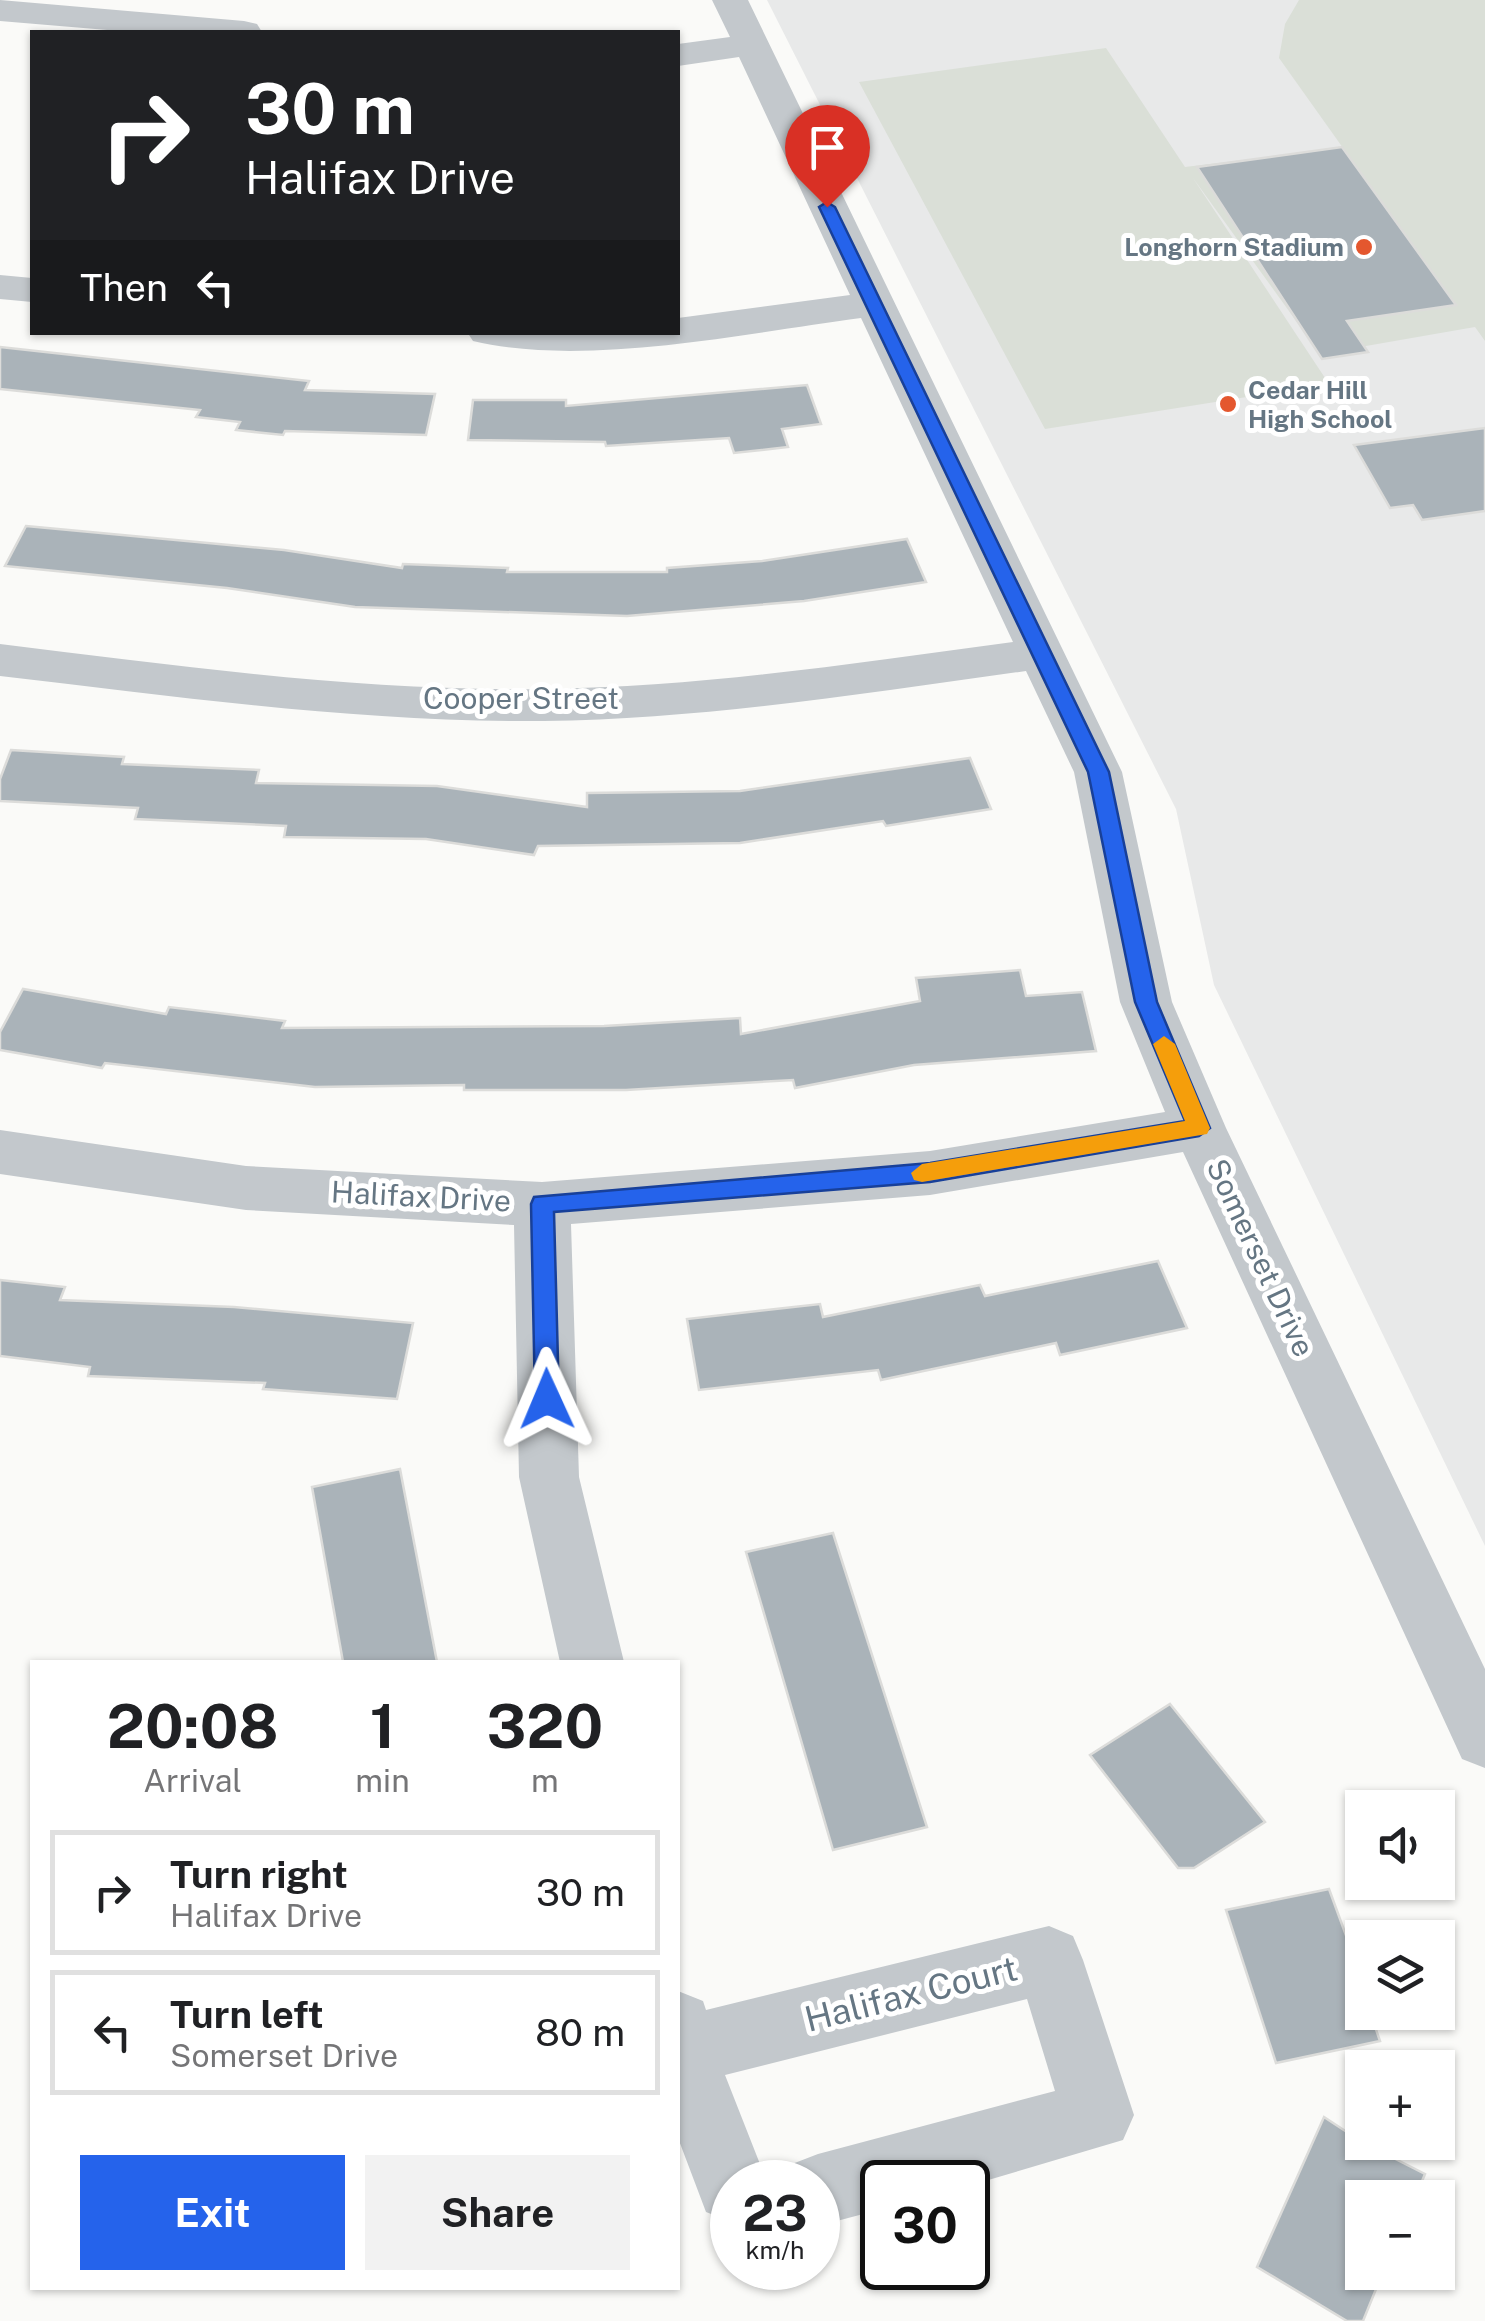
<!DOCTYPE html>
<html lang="en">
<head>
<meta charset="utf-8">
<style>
	body { margin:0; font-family:"Public Sans",sans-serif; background:#f2f2f2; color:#202124; height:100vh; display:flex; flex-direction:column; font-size:38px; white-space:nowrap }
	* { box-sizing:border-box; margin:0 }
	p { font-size:32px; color:#757577 }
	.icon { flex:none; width:55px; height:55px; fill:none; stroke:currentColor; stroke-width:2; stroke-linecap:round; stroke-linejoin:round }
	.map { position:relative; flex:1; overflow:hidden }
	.panel { position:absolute; left:30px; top:1660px; width:650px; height:630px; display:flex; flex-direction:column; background:#fff; border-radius:0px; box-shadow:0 2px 8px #0004 }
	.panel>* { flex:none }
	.guide { position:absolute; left:30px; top:30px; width:650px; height:305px; border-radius:0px; box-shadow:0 2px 8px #0004; background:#202124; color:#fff; overflow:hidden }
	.fabs { position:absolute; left:1345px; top:1790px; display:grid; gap:20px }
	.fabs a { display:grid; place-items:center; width:110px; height:110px; border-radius:0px; background:#fff; box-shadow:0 2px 8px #0004; font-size:50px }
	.speed { position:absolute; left:710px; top:2160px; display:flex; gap:20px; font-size:50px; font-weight:700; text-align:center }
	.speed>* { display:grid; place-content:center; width:130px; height:130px; border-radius:50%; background:#fff; box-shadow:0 2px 8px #0004; line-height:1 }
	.speed small { font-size:25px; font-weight:400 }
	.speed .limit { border:5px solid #111; border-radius:15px; background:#fff; color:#111 }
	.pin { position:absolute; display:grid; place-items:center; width:85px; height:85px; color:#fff; margin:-102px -42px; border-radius:50% 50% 50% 0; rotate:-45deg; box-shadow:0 0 10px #0007 }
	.pin .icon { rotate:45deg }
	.me { position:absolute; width:110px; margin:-55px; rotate:359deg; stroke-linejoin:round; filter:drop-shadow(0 0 8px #0008) }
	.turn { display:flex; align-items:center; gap:35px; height:210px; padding:0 50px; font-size:45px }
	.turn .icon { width:130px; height:130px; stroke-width:2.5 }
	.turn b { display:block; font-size:70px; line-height:85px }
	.then { display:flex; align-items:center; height:95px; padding:0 50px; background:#0003; gap:20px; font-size:38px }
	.eta { display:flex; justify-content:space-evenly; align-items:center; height:170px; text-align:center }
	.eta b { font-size:60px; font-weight:700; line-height:70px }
	.cta { display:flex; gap:20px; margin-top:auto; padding:20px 50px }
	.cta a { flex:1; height:115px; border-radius:0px; background:#2563eb; color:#fff; font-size:40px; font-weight:700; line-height:115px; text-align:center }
	.cta a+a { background:#f2f2f2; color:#202124 }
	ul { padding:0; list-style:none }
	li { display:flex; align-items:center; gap:30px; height:125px; margin:0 20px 15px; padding:0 30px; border:5px solid #e0e0e0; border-radius:0px }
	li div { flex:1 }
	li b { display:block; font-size:38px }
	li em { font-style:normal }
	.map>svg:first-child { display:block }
	.built { fill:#e8e9e9 }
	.green { fill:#dadfd7 }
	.building { fill:#aab3b9; stroke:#dcdcda; stroke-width:2.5 }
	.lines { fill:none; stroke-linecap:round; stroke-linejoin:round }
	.minor { fill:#c3c8cc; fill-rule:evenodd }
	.route { fill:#2563eb; stroke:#184099; stroke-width:2.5 }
	.slow { fill:#f59e0b }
	.poi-dot { fill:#e4572e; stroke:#fff; stroke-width:4 }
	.labels { text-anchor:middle; stroke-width:10; stroke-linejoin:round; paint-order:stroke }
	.far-poi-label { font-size:25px; font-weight:bold; fill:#657683; stroke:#fff; text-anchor:end }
	.street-label { font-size:30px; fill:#657683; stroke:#fff }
	.near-street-label { font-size:35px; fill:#657683; stroke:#fff }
</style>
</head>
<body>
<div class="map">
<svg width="1485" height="2321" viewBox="0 0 1485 2321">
	<rect width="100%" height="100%" fill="#fafaf8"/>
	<!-- built -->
	<polygon class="built" points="767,0 1485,0 1485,1546 1214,985 1176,809"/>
	<!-- green -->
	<polygon class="green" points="1299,0 1485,0 1485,341 1475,327 1320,354 1193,178 1329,384 1045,429 859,82 1106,48 1185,167 1343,148 1279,58 1285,24"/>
	<!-- building -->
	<g class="building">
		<polygon points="1342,147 1456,305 1347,321 1368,352 1322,359 1197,167"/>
		<polygon points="0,347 309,381 305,390 435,394 426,435 285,431 283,435 236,430 240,422 196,417 200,410 0,389"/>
		<polygon points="807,385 821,424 782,429 788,447 734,453 729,438 606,446 605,442 468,440 473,400 566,400 566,406"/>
		<polygon points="1485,428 1485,511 1422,520 1413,505 1390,508 1354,445"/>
		<polygon points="26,526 284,550 402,568 403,564 508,568 507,572 667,572 667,568 762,561 907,539 926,582 804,601 627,616 355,607 227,588 5,566"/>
		<polygon points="11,750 124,757 122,764 259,770 256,783 437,786 587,807 587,793 740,791 970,758 991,809 886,826 883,821 740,843 538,846 534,855 426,839 284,837 286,826 135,819 138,808 0,801 0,779"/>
		<polygon points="1020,970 1026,996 1082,992 1096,1051 914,1065 795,1088 793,1080 626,1090 464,1090 464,1085 315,1087 105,1063 102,1068 0,1050 0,1032 23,989 166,1014 169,1007 285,1021 282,1028 604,1026 740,1018 741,1034 920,1001 916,978"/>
		<polygon points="1158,1261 1187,1328 1060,1355 1056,1343 881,1380 878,1370 699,1390 687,1319 820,1304 823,1317 980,1285 985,1296"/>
		<polygon points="0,1280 65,1287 60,1300 234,1307 413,1323 397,1399 263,1389 265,1383 88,1376 90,1367 0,1356"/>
		<polygon points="400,1469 437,1662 343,1662 312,1487"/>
		<polygon points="833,1533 927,1827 833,1850 746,1552"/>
		<polygon points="1170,1704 1265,1822 1194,1868 1178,1868 1090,1755"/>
		<polygon points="1329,1889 1362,1979 1362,2012 1370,2012 1380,2041 1276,2063 1226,1910"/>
		<polygon points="1324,2117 1362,2142 1425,2174 1415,2198 1362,2198 1362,2272 1383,2272 1363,2321 1347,2321 1257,2267"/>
	</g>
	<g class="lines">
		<!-- minor -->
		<g class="minor">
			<polygon points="0,0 244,21 257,24 262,32 131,32 0,21"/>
			<path d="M 712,0 L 748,0 L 1122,772 L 1172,1002 L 1226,1128 L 1485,1669 L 1485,1768 L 1462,1759 L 1183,1152 L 930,1195 L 571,1224 L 579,1477 L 624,1662 L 560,1662 L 519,1477 L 514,1225 L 246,1210 L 0,1174 L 0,1130 L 246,1166 L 542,1182 L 930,1151 L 1165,1112 L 1120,1002 L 1074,772 L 1026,671 C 866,693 706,719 544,721 C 362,723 181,697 0,676 L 0,644 C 181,666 362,692 545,689 C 702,687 857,663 1013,642 L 861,318 C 746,333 584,368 473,341 L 467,332 L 678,332 L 678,318 L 850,295 L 739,57 L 678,66 L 678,44 L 730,37 Z"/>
			<polygon points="0,275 32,278 32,302 0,299"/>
			<polygon points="1049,1926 1073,1936 1083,1960 1134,2115 1123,2140 968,2186 968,2182 882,2182 882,2209 818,2226 818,2182 785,2182 792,2164 818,2154 1055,2091 1027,1999 725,2075 767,2182 732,2182 732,2222 706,2212 678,2138 678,1991 703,2001 706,2010"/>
		</g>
	</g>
	<!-- route -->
	<polygon class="route" points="827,202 835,207 1109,772 1157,1002 1210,1128 1199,1136 930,1182 554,1212 559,1399 556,1406 547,1409 538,1406 535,1399 531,1204 534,1197 930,1163 1185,1121 1135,1002 1088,772 819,207"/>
	<!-- slow -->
	<polygon class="slow" points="1164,1036 1175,1044 1210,1128 1207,1134 922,1182 914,1180 911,1173 922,1164 1185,1121 1153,1044"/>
	<!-- markers -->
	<g class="poi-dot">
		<circle cx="1364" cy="247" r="10"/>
		<circle cx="1228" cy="404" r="10"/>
	</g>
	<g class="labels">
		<!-- far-poi labels -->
		<g class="far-poi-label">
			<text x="1344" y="256">Longhorn Stadium</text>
			<text x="1248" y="399" text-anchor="start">Cedar Hill<tspan x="1248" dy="29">High School</tspan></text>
		</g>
		<!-- street labels -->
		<g class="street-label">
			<text x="521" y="709">Cooper Street</text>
			<text transform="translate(421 1197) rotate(3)" y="10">Halifax Drive</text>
			<text transform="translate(1260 1258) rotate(65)" y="10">Somerset Drive</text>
		</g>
		<!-- near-street labels -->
		<g class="near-street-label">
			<text transform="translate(911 1994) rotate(-14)" y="12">Halifax Court</text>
		</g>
	</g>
</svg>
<div class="fabs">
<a><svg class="icon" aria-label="sound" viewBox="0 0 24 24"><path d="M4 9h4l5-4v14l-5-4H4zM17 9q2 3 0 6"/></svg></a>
<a><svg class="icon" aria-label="layers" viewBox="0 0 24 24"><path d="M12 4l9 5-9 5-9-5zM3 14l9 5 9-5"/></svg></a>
<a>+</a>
<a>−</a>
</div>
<div class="speed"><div>23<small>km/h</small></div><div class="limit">30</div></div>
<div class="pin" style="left:827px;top:207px;background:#d93025"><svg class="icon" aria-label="arrive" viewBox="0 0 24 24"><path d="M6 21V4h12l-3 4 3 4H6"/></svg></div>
<svg class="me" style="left:547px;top:1399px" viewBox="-20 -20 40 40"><path d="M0-17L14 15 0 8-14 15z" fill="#2563eb" stroke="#fff" stroke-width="4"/></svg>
<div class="guide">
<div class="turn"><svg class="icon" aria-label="right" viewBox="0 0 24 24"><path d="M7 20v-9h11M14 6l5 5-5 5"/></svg><div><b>30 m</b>Halifax Drive</div></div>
<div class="then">Then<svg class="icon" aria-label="left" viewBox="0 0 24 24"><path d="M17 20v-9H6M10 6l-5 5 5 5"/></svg></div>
</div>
<section class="panel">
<div class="eta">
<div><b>20:08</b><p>Arrival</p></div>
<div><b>1</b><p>min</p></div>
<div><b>320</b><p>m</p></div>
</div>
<ul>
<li><svg class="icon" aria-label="right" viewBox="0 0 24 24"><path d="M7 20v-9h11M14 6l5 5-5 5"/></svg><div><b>Turn right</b><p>Halifax Drive</p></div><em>30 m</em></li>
<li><svg class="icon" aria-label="left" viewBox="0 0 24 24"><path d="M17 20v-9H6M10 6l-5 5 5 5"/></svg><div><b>Turn left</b><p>Somerset Drive</p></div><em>80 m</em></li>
</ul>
<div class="cta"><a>Exit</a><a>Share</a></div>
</section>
</div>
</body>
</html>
